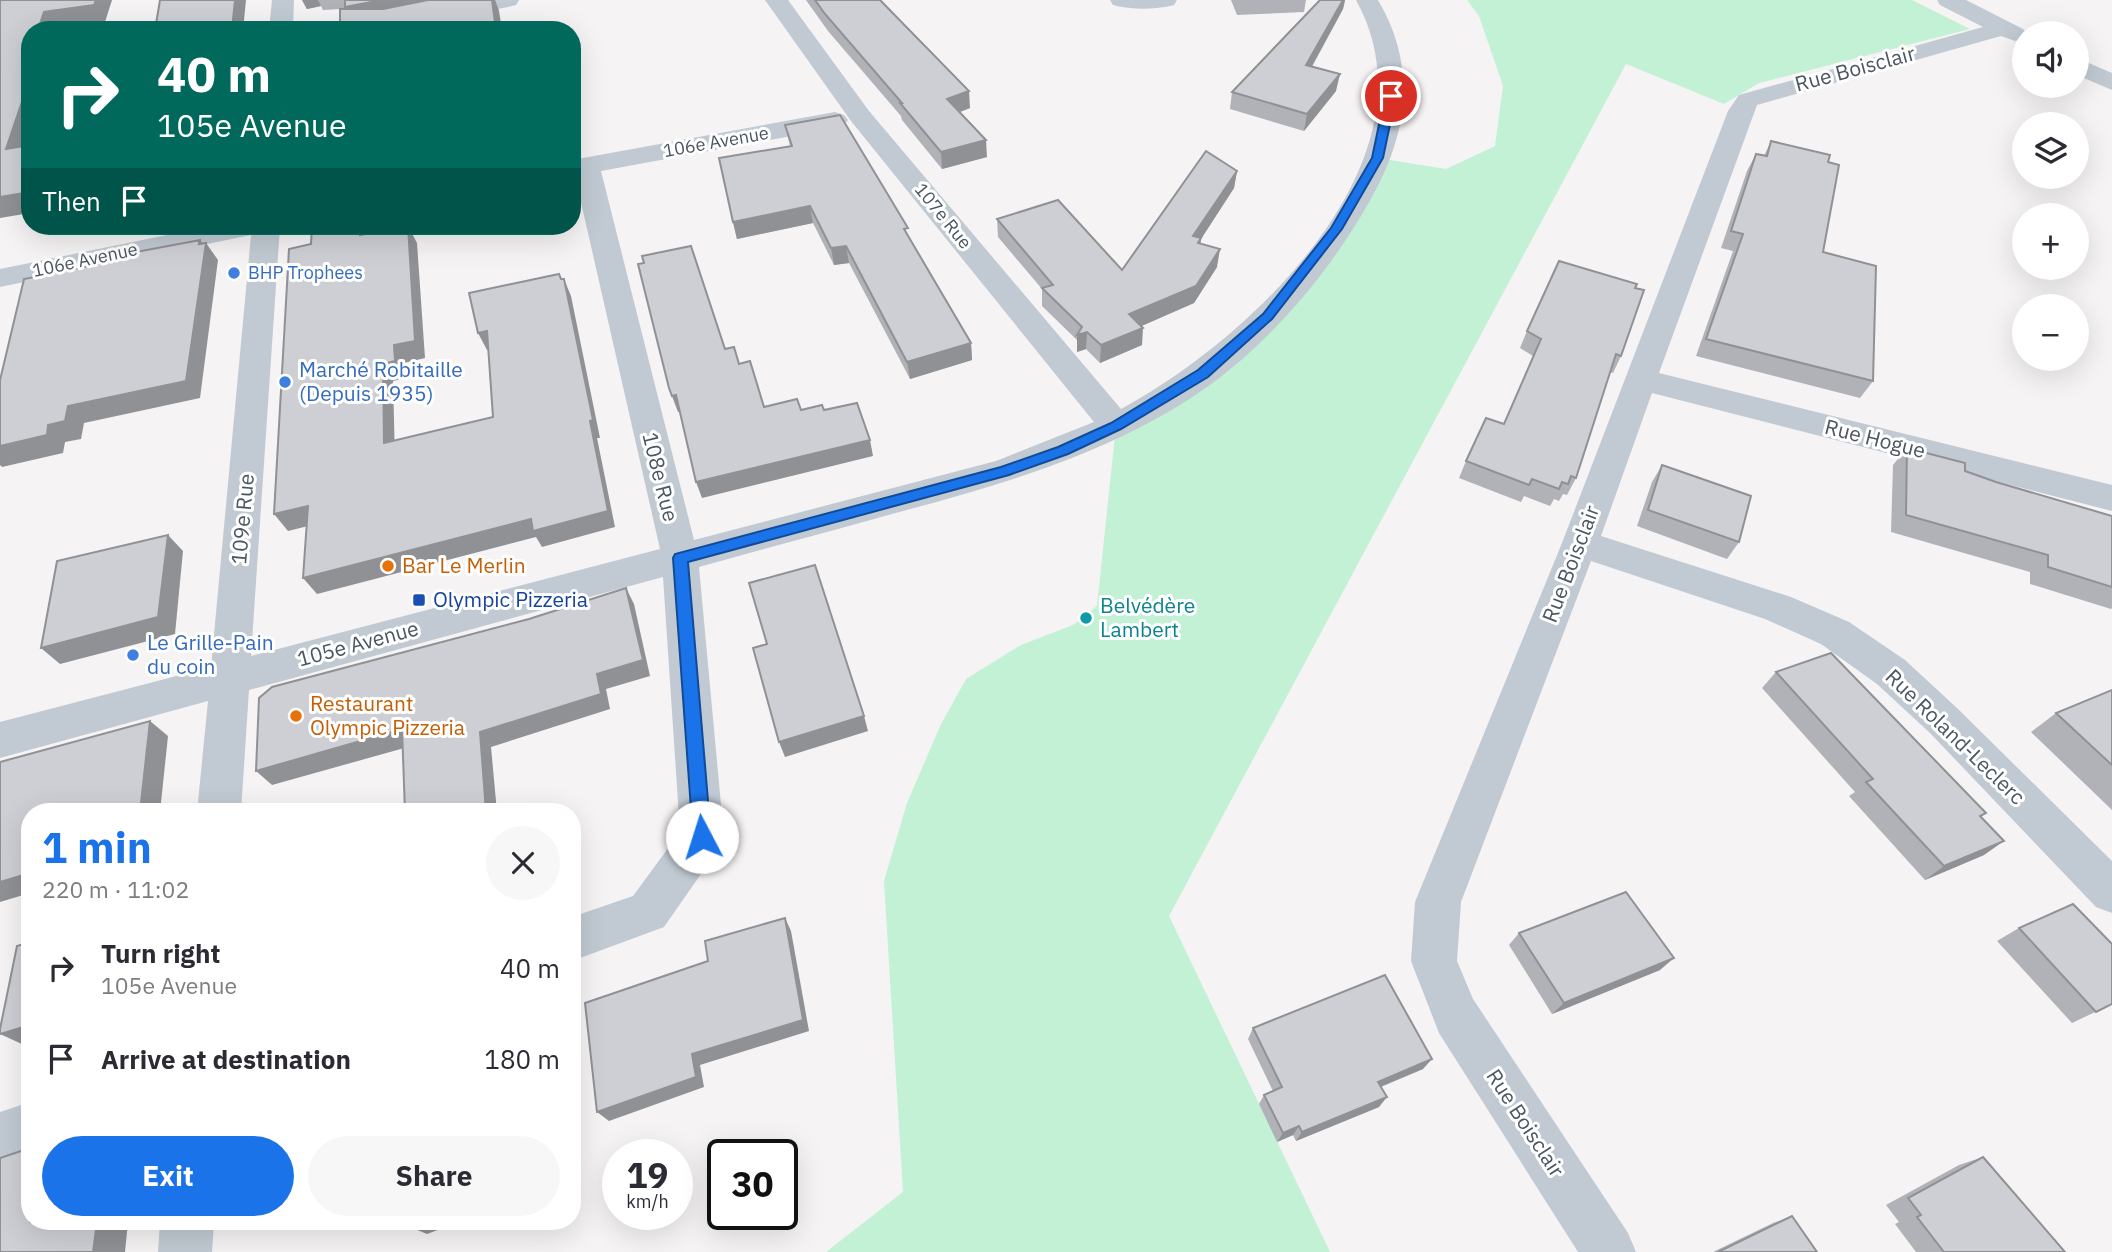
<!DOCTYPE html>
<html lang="en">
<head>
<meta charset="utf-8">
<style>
	body { margin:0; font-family:"IBM Plex Sans",sans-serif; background:#f7f7f7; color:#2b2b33; height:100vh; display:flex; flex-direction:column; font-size:26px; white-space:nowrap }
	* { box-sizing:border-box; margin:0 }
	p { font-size:23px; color:#7c7c81 }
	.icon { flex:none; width:38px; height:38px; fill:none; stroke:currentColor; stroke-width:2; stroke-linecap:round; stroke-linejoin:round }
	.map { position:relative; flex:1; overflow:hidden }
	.sheet { position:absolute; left:21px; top:803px; width:560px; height:427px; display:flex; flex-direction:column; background:#fff; border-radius:28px; box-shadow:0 7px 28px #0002 }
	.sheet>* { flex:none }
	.hud { position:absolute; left:21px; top:21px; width:560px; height:214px; border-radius:28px; box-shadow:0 7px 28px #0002; background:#00695c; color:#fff; overflow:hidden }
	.controls { position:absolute; left:2012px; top:21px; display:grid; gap:14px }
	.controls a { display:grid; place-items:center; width:77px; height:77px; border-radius:50%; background:#fff; box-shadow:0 7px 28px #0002; font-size:35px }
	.speed { position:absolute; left:602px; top:1139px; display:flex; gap:14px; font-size:35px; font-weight:700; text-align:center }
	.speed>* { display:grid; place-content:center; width:91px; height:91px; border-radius:50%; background:#fff; box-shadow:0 7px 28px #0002; line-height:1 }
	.speed small { font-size:18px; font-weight:400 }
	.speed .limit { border:4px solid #111; border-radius:10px; background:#fff; color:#111 }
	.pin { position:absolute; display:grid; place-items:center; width:60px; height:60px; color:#fff; margin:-30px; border:4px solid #fff; border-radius:50%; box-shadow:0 2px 7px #0007 }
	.me { position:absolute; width:77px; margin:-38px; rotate:355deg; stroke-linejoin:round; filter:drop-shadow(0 0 5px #0008) }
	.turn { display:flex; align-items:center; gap:24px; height:147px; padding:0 21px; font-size:32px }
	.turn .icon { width:91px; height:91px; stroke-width:2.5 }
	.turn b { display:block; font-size:49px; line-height:60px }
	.then { display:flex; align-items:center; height:66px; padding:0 21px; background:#0003; gap:14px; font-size:26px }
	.round { display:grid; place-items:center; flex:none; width:74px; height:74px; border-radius:37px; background:#f7f7f7 }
	.headline { display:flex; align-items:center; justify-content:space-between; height:119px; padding:0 21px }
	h1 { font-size:42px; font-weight:700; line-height:52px; color:#1a73e8 }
	.primary-button { display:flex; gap:14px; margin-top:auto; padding:14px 21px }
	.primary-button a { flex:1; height:80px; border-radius:42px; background:#1a73e8; color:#fff; font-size:28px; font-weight:700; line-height:80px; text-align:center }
	.primary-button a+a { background:#f7f7f7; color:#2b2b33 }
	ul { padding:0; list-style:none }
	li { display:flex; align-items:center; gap:21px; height:91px; padding:0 21px }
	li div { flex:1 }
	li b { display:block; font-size:26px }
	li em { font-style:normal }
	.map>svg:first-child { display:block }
	.green { fill:#c3f1d5 }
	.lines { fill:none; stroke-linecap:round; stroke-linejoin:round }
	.minor { fill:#c1cad2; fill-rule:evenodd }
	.wall { fill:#b0b2b7 }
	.shaded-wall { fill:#909195 }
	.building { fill:#cdcfd5; stroke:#909195; stroke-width:2 }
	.route { fill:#1a73e8; stroke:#114b97; stroke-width:2 }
	.shop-dot { fill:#3f7fe0; stroke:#fff; stroke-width:2.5 }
	.food-dot { fill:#e8710a; stroke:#fff; stroke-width:2.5 }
	.transit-dot { fill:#1a4fb4; stroke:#fff; stroke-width:2.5 }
	.culture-dot { fill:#0f9aa8; stroke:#fff; stroke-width:2.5 }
	.labels { text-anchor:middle; stroke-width:6; stroke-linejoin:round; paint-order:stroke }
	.far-street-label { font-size:18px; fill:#4a5661; stroke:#fff }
	.far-shop-label { font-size:18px; fill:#366cbe; stroke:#fff; text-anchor:start }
	.street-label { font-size:21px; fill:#4a5661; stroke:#fff }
	.shop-label { font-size:21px; fill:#366cbe; stroke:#fff; text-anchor:start }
	.food-label { font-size:21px; fill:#c56008; stroke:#fff; text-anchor:start }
	.transit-label { font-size:21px; fill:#164399; stroke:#fff; text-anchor:start }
	.culture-label { font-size:21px; fill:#0d838f; stroke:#fff; text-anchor:start }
</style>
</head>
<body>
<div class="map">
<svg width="2112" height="1252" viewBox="0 0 2112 1252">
	<rect width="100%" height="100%" fill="#f5f3f3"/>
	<!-- green -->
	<polygon class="green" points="1467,0 1912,0 1970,29 1759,83 1724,104 1626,64 1169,916 1330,1252 826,1252 903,1192 884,881 907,803 941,724 966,679 1021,645 1073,625 1097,606 1116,426 1268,317 1378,158 1446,169 1495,146 1503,86 1479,16"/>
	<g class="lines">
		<!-- minor -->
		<g class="minor">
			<polygon points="272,0 294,0 293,30 269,30"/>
			<polygon points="473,0 519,0 516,5 508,7 393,30 344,30 348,25 356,23"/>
			<path d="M 765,0 L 788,0 L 869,111 L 1121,409 C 1248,341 1444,159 1356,0 L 1378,0 C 1419,70 1407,137 1368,204 C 1325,279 1263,351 1191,398 C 1103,455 1003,484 903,511 C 835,530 767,548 699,567 L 724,837 L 717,851 L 664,927 L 572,961 L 572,917 L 633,896 L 680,832 L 663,577 L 249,690 L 241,812 L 197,812 L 208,701 L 0,758 L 0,722 L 211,667 L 251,235 L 0,287 L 0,269 L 211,226 L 280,226 L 251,656 L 660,549 L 575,176 L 572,176 L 572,160 L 835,112 L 844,115 L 848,120 L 844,125 L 835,128 L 601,171 L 694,540 L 996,461 L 1094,422 L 851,121 Z"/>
			<path d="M 1110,0 L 1177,0 L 1174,5 C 1154,10 1133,10 1113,5 Z"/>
			<polygon points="1937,0 1966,0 2023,29 2026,33 2023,39 2015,41 2001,36 1757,105 1659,373 2112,485 2112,511 1652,393 1601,536 1791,597 1849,622 1905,660 1958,709 2112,861 2112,913 2096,907 1930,733 1877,684 1821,644 1765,619 1591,561 1461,902 1457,961 1473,999 1628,1233 1636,1252 1578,1252 1439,1033 1411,961 1415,902 1562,543 1728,111 1739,95 1983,27 1940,5"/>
			<polygon points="2077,58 2112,73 2112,90 2077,75"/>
			<polygon points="30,1102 30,1154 0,1164 0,1112"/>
			<polygon points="160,1222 214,1222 212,1252 158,1252"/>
		</g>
	</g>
	<!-- wall -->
	<g class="wall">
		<polygon points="302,0 495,0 499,11 340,9 323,10 321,6 307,9"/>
		<polygon points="806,0 880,0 970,108 960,112 987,157 942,169 902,120 901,116 828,31"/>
		<polygon points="1231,0 1306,0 1304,12 1237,15"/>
		<polygon points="1320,0 1345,0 1343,9 1312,67 1336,91 1304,131 1230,109 1232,92"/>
		<polygon points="785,125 909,237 971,343 972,360 910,379 849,263 834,265 813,223 737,239 733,222 790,146"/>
		<polygon points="1771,141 1828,162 1823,252 1873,381 1860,398 1696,356 1733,251 1721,248 1747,171 1756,154 1764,156"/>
		<polygon points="1237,171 1234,188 1201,239 1200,244 1217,267 1194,303 1141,326 1142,345 1100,363 1086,349 1077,352 1077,340 1042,306 1042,289 998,237 997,219 1122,270"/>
		<polygon points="1635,288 1621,356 1613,373 1610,372 1576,478 1567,495 1563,494 1559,501 1554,499 1550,506 1524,496 1521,502 1459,478 1466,461 1504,424 1533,356 1520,348 1527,331"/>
		<polygon points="1907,448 1965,471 1996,482 2112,516 2112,608 2111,609 2030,584 2030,572 1891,532 1893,465"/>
		<polygon points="1662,465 1739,542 1727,559 1637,526 1652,482"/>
		<polygon points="1776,672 1986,813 1981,817 1984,855 1925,880 1849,796 1855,792 1762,688"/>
		<polygon points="2112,690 2112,810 2031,732 2056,713"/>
		<polygon points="2019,928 2112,1004 2072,1023 1997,941"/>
		<polygon points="1519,933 1660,970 1552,1014 1509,945"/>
		<polygon points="1253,1028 1423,1069 1381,1087 1379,1107 1296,1141 1293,1135 1277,1142 1259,1104 1264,1095 1273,1091 1248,1039"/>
		<polygon points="1983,1157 2065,1252 1916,1252 1895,1224 1899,1222 1886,1205 1959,1165"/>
		<polygon points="1792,1216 1817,1252 1713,1252 1773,1223"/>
	</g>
	<!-- shaded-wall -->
	<g class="shaded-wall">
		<polygon points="96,0 112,0 105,22 55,30 38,30 44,12"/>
		<polygon points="235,0 246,0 243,30 232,30"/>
		<polygon points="302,0 318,0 321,6 307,9"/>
		<polygon points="382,0 460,0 352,21 345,7"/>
		<polygon points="492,0 495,0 499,11 502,30 496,30"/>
		<polygon points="1343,0 1345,0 1343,9 1303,82 1306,65"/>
		<polygon points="1340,74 1336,91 1304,131 1307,114"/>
		<polygon points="30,78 30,135 20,167 6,149"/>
		<polygon points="969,91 970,108 949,116 947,99"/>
		<polygon points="986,140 987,157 942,169 941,152"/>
		<polygon points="1237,171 1234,188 1201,239 1199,256 1193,236"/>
		<polygon points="30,192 30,213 0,218 0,197"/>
		<polygon points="810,206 813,223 737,239 733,222"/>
		<polygon points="360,226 368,226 369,228 369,252 360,235"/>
		<polygon points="408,226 417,243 425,358 404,363 405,378 393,381 395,460 384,443 383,364 394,345"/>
		<polygon points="200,240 206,248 206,243 218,260 200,398 84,423 81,439 65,442 63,453 2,467 0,465 0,446 68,406 199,244"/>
		<polygon points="846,246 849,263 834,265 831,248"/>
		<polygon points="1220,249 1217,267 1194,303 1128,332 1129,314"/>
		<polygon points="559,274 566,290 564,279 571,296 600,438 597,438 615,527 542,547 536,537 317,594 303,578 590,421"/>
		<polygon points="1143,328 1142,345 1100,363 1101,345"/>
		<polygon points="487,331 496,348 487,350 478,333"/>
		<polygon points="1087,332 1086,349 1077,352 1077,335"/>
		<polygon points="971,343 972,360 910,379 907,362"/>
		<polygon points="676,395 682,411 678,412 672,396"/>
		<polygon points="870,440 873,456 702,498 696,482"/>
		<polygon points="308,506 320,523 288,531 274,514"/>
		<polygon points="168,535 183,551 175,634 60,664 41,648"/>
		<polygon points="626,588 634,604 650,676 606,689 610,709 491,747 497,812 486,812 480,732 597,674"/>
		<polygon points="864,716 868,731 785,757 779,742"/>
		<polygon points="150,721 168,736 160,812 140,812"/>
		<polygon points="402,729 415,745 272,785 256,771"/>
		<polygon points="2004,841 1984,855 1925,880 1944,866"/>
		<polygon points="30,873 30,893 0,902 0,882"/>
		<polygon points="785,918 791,931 809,1031 700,1065 704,1087 609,1121 597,1112 692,1054"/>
		<polygon points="1674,958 1660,970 1552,1014 1564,1003"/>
		<polygon points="30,1025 30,1043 24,1045 0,1034"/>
		<polygon points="1432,1059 1423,1069 1370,1091 1378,1082"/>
		<polygon points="1387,1097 1379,1107 1296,1141 1302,1132"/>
		<polygon points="1299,1126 1293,1135 1277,1142 1283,1133"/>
		<polygon points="97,1222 128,1222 125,1252 93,1252"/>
		<polygon points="424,1222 459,1222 427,1234 410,1227"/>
	</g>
	<!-- building -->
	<g class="building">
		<polygon points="0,0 96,0 94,5 44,12 38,30 30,30 30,78 6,149 30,145 30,192 0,197"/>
		<polygon points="160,0 235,0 232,30 155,30"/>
		<polygon points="345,0 382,0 345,7"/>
		<polygon points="428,0 492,0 496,30 340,30 340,9 383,9"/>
		<polygon points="815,0 880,0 969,91 947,99 986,140 941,152 900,103 902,103 825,14"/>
		<polygon points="1320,0 1343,0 1306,65 1340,74 1307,114 1232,92"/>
		<polygon points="840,115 908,228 904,229 971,343 907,362 846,246 831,248 810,206 733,222 719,158 792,146 785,125"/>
		<polygon points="1771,141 1830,155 1828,162 1839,165 1823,252 1876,266 1873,381 1706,339 1743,234 1731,231 1756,154 1767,156"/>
		<polygon points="1206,151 1237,171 1193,236 1201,238 1198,243 1220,249 1196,286 1129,314 1143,328 1101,345 1087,332 1077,335 1082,327 1042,288 1053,285 997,219 1058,200 1122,270"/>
		<polygon points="312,226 360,226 360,235 408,226 415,341 394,345 395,361 383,364 384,443 493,417 487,331 478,333 469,293 559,274 561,279 564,279 593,420 590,421 608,511 533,531 531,519 303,578 308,506 274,514 289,249 311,244"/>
		<polygon points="200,240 199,244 206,243 186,381 68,406 65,421 48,425 47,435 0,446 0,380 24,279 124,259 125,254"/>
		<polygon points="691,246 725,349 734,347 739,364 750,361 764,407 797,399 801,410 822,405 824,410 857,403 870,440 696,482 676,395 672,396 669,388 638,264 644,263 642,256"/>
		<polygon points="1559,261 1637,284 1635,288 1644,290 1621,356 1616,354 1576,478 1571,476 1568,484 1562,482 1559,489 1532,479 1529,485 1466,461 1486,418 1504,424 1541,339 1527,331"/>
		<polygon points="1907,448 1965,463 1965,471 1996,482 2112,516 2112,587 2048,567 2048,555 1906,515"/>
		<polygon points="1662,465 1751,496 1739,542 1648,510"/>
		<polygon points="168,535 158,617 41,648 57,561"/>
		<polygon points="815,565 864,716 779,742 753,648 767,644 749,583"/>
		<polygon points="626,588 643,660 597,674 601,694 480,732 486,812 405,812 402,729 256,771 259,698 272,687 529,619"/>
		<polygon points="1831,653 1986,813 1980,816 2004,841 1944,866 1866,782 1873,779 1776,672"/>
		<polygon points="2112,690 2112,765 2056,713"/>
		<polygon points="150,721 140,812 30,812 30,873 0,882 0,762"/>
		<polygon points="1626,892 1674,958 1564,1003 1519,933"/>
		<polygon points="2073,904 2112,944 2112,1004 2096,1012 2019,928"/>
		<polygon points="785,918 803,1020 692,1054 696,1077 597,1112 585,1003 708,961 705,941"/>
		<polygon points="30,942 30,1025 0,1034 0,1029 17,946"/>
		<polygon points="1385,975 1432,1059 1378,1082 1387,1097 1302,1132 1299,1126 1283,1133 1264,1095 1282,1087 1253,1028"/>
		<polygon points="30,1148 30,1222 97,1222 93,1252 0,1252 0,1158"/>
		<polygon points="1983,1157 2065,1252 1944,1252 1917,1217 1921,1215 1908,1198"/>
		<polygon points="1792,1216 1817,1252 1718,1252"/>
		<polygon points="410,1222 424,1222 410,1227"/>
	</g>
	<!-- route -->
	<polygon class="route" points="1391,93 1396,96 1383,158 1342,229 1272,319 1208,377 1121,429 1068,454 1009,475 688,562 711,837 709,842 702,845 696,842 693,837 673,558 675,554 1001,467 1058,447 1111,423 1198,370 1263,314 1331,228 1372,158 1385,96"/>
	<!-- markers -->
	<g class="shop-dot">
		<circle cx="234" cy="273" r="7"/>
		<circle cx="285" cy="382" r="7"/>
		<circle cx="133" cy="655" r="7"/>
	</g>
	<g class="food-dot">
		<circle cx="388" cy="566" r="7"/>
		<circle cx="296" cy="716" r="7"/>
	</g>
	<rect class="transit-dot" x="412" y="593" width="14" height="14" rx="3.5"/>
	<circle class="culture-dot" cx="1086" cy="618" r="7"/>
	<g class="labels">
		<!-- far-street labels -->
		<g class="far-street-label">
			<text transform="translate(716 142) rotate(-10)" y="6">106e Avenue</text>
			<text transform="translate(943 216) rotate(51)" y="6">107e Rue</text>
			<text transform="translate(85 260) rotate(-12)" y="6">106e Avenue</text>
		</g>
		<!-- far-shop labels -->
		<g class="far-shop-label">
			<text x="248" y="279">BHP Trophees</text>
		</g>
		<!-- street labels -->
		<g class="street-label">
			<text transform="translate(1855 69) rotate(-15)" y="7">Rue Boisclair</text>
			<text transform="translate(1875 439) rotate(14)" y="7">Rue Hogue</text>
			<text transform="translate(660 477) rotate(76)" y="7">108e Rue</text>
			<text transform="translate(243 519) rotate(-85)" y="7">109e Rue</text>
			<text transform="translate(1571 564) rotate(-69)" y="7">Rue Boisclair</text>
			<text transform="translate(358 644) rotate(-15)" y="7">105e Avenue</text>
			<text transform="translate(1955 737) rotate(44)" y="7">Rue Roland-Leclerc</text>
			<text transform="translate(1525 1123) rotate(57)" y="7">Rue Boisclair</text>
		</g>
		<!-- shop labels -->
		<g class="shop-label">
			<text x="299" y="377">Marché Robitaille<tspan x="299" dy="24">(Depuis 1935)</tspan></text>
			<text x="147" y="650">Le Grille-Pain<tspan x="147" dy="24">du coin</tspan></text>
		</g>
		<!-- food labels -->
		<g class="food-label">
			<text x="402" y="573">Bar Le Merlin</text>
			<text x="310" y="711">Restaurant<tspan x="310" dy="24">Olympic Pizzeria</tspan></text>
		</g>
		<!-- transit labels -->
		<g class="transit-label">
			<text x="433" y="607">Olympic Pizzeria</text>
		</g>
		<!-- culture labels -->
		<g class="culture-label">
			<text x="1100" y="613">Belvédère<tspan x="1100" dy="24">Lambert</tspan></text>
		</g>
	</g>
</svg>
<div class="controls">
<a><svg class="icon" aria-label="sound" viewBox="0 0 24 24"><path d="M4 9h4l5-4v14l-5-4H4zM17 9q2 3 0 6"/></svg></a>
<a><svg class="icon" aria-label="layers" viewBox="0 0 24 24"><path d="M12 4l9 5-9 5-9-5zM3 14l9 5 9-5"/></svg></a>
<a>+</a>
<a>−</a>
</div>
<div class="speed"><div>19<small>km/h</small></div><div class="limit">30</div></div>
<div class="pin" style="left:1391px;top:96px;background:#d93025"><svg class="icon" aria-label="arrive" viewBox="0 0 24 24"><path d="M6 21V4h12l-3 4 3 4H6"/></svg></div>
<svg class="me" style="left:702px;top:837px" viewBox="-20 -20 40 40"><circle r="19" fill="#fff"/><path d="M0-13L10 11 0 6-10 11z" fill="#1a73e8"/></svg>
<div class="hud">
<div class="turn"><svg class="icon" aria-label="right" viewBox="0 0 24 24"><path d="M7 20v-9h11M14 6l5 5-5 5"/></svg><div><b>40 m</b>105e Avenue</div></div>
<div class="then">Then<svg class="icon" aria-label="arrive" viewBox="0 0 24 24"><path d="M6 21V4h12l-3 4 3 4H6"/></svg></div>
</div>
<section class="sheet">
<div class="headline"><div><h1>1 min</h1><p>220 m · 11:02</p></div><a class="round"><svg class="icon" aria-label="close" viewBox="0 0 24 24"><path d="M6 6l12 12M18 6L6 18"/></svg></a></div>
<ul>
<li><svg class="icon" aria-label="right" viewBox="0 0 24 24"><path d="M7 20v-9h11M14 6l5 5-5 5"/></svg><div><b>Turn right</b><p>105e Avenue</p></div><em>40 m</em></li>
<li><svg class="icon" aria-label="arrive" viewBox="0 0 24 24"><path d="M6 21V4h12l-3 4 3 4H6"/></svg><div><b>Arrive at destination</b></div><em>180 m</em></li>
</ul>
<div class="primary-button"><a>Exit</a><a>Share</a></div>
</section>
</div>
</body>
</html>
